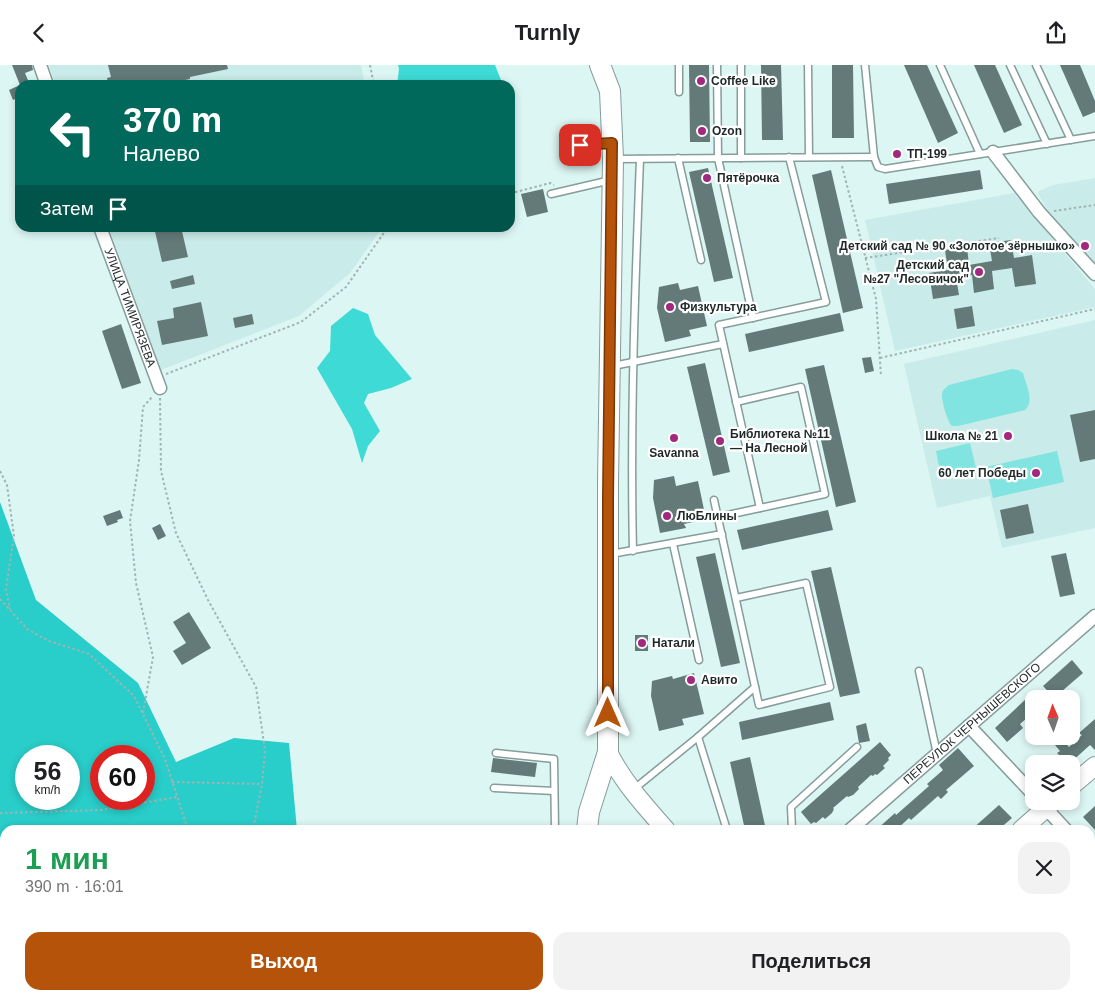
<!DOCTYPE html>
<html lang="ru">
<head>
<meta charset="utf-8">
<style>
	body { margin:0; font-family:Arial,sans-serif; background:#f2f2f2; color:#202124; height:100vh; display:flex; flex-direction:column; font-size:19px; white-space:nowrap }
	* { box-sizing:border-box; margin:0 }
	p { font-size:16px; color:#757577 }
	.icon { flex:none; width:28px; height:28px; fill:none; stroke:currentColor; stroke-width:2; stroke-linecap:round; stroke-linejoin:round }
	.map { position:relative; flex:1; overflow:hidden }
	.sheet { position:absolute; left:0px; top:760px; width:1095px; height:175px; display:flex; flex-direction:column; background:#fff; border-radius:15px 15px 0 0; box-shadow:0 2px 8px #0003 }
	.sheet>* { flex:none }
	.guide { position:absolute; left:15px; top:15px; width:500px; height:152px; border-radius:15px; box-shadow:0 2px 8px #0003; background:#00695c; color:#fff; overflow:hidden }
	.needle { width:32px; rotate:358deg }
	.fabs { position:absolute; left:1025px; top:625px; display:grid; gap:10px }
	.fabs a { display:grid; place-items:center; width:55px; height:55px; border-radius:10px; background:#fff; box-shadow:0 2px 8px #0003; font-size:25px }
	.speed { position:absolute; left:15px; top:680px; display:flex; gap:10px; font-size:25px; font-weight:700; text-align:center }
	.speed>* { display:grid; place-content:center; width:65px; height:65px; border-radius:50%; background:#fff; box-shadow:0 2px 8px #0003; line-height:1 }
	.speed small { font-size:12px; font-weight:400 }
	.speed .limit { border:8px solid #d22; background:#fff; color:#111 }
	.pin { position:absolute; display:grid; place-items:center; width:42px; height:42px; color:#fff; margin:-21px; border-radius:10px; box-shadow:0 2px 8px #0006 }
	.me { position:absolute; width:55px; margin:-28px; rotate:0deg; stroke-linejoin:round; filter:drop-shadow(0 0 4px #0008) }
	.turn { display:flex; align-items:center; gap:18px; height:105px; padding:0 25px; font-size:22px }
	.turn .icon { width:65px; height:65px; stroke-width:2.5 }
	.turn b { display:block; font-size:35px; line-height:42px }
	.then { display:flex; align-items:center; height:48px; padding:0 25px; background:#0003; gap:10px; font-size:19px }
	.round { display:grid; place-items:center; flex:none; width:52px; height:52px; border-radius:15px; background:#f2f2f2 }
	.summary { display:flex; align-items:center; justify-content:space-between; height:85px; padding:0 25px }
	h1 { font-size:30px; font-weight:800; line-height:38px; color:#1e9e55 }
	.action { display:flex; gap:10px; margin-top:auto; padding:10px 25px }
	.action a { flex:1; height:58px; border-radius:15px; background:#b45309; color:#fff; font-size:20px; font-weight:800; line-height:58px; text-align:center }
	.action a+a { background:#f2f2f2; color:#202124 }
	header { display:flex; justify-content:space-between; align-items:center; height:65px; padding:0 25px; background:#fff; font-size:22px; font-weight:800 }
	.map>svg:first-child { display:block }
	.built { fill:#c9ebe9 }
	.green { fill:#81e4e0 }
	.forest { fill:#29cdc9; fill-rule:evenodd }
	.water { fill:#3edad5 }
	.building { fill:#637a79 }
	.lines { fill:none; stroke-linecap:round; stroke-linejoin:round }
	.lane-casing { stroke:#859d9b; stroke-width:9 }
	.street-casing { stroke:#859d9b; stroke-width:15 }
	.secondary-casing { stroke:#859d9b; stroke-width:20 }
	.primary-casing { stroke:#859d9b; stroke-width:22 }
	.path { stroke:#a0b4b3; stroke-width:2; stroke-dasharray:2.5 2.5; stroke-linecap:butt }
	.lane { stroke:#fff; stroke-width:6 }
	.street { stroke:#fff; stroke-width:12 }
	.secondary { stroke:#fff; stroke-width:18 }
	.primary { stroke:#fff; stroke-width:20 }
	.route-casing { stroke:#753606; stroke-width:12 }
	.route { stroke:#b45309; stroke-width:9 }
	.poi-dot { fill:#a1287e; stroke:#fff; stroke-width:2 }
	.labels { text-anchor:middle; stroke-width:4.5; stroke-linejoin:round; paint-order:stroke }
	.poi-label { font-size:12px; font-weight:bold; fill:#1f2828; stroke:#fff; text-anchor:start }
	.street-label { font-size:12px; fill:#1f2828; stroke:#fff }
</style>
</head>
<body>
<header><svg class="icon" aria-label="back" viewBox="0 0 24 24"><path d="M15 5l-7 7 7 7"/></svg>Turnly<svg class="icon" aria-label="share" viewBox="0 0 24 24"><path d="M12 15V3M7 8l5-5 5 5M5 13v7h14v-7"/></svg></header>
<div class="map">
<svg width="1095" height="935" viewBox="0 0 1095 935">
	<rect width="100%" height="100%" fill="#dcf6f4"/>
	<!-- built -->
	<g class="built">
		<polygon points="49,0 361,0 365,20 56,20"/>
		<polygon points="1095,113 1095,204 1055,158 1037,127 1053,120"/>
		<polygon points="1014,128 1095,224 1095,242 895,286 865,155"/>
		<polygon points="109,163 382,163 350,208 299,251 161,305"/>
		<polygon points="1095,255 1095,463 1002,483 990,431 937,443 904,299"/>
	</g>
	<!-- green -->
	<g class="green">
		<path d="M 1012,304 L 1018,305 L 1023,308 C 1026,320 1035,336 1025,345 L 958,361 L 952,361 C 947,356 942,337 942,330 C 942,325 945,323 949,320 Z"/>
		<polygon points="970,378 976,403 941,411 936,386"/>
		<polygon points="1057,386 1064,417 993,433 986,402"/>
	</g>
	<!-- forest -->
	<path class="forest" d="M 0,437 L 36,535 L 138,618 L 176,697 L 234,673 L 289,678 L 297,765 L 5,765 L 5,930 L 311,930 L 311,935 L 0,935 ZM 26,691 L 69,691 L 69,734 L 26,734 ZM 101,691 L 144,691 L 144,734 L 101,734 Z"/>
	<!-- water -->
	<g class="water">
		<polygon points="398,0 495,0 503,20 397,20 399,4"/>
		<polygon points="353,243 368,249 375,270 412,314 391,323 368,329 364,338 380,366 368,381 362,398 352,364 317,303 330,286 331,261"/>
	</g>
	<!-- building -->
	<g class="building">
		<polygon points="12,0 32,0 33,5 25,8 30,20 20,20 20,32 13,35 9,25 20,20"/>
		<polygon points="108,0 227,0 228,4 190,12 190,14 162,20 108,20 107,13 111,12"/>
		<polygon points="689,0 709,0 710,77 690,77"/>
		<polygon points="761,0 781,0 783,75 762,75"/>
		<polygon points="832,0 853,0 854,73 832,73"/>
		<polygon points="904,0 927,0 958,68 938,78"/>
		<polygon points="974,0 995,0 1022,60 1004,68"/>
		<polygon points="1060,0 1080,0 1095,36 1095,47 1083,52"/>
		<polygon points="708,103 733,213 714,217 689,107"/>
		<polygon points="831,105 863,243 843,248 812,110"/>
		<polygon points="980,105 983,124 889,139 886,119"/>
		<polygon points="543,124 548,147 527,152 521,129"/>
		<polygon points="154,162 181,162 188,192 162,197"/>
		<polygon points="1011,175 1014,193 1032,190 1036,219 1015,222 1012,203 992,206 994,224 974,228 972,210 956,212 959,230 933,234 929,208 948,205 945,185 967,182 969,200 992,196 989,178"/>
		<polygon points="193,210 195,219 172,224 170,216"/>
		<polygon points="678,218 680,225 698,221 707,261 689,265 691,271 665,277 657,243 659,222"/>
		<polygon points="201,237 208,271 162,280 157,256 174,253 173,243"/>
		<polygon points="972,241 975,261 957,264 954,244"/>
		<polygon points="840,248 844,266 749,287 745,269"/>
		<polygon points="252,249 254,259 235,263 233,253"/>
		<polygon points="121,259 141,318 122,324 102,266"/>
		<polygon points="871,292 874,306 865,308 862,293"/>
		<polygon points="705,298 730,407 713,411 687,302"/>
		<polygon points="824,300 856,437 836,442 805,304"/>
		<polygon points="1095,345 1095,394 1080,397 1070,350"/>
		<polygon points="674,411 676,421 698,416 706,454 684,459 686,463 660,468 653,433 654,415"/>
		<polygon points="1028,439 1034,468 1006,474 1000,445"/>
		<polygon points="120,445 123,453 117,455 118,457 107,461 103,451"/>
		<polygon points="828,445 833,465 742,485 737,465"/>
		<polygon points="160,459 166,471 158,475 152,463"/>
		<polygon points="715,488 740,598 721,602 696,492"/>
		<polygon points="1066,488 1075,529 1060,532 1051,491"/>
		<polygon points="831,502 860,628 840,632 811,506"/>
		<polygon points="189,547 211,583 182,600 173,586 186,578 173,557"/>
		<rect x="635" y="570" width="13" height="16"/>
		<polygon points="1072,595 1083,608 1054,633 1043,621"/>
		<polygon points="694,608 704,649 682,654 684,660 659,666 651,631 652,616 672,611 673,614"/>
		<polygon points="1027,633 1034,641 1034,647 1020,659 1023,663 1007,677 995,663"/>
		<polygon points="830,637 834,655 742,675 739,657"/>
		<polygon points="1095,654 1095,685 1090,680 1069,699 1049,699 1059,690 1057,688 1060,686 1055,680 1062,674 1069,682 1082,670 1079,668"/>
		<polygon points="866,658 870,676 859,678 856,661"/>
		<polygon points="880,677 891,690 888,693 889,695 883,701 885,703 877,710 875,709 873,711 871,710 858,722 859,724 853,730 848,732 847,731 833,743 834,744 832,748 825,754 823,752 816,758 814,757 811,759 801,747"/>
		<polygon points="958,683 974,701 946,725 948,727 941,734 938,731 911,755 909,753 896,765 876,765 895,748 896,750 929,721 927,719 943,705 939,700"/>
		<polygon points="750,692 766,765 745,765 730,697"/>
		<polygon points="493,693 537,698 535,712 491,707"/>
		<polygon points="999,740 1012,753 998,765 971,765"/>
		<polygon points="1095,741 1095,765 1083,752"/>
	</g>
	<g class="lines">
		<defs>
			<g id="lane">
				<polyline points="679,0 679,27"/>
				<polyline points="717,0 718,93 753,253"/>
				<polyline points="808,0 809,92"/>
				<polyline points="865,0 874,92 878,102 885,104 1095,71"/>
				<polyline points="940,0 980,89"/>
				<polyline points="1010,0 1047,79"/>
				<polyline points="1036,0 1071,75"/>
				<polyline points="578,64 580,79 611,79"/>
				<polyline points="678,93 701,195"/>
				<polyline points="741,93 741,0"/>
				<polyline points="615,94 874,92"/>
				<polyline points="551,129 611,115"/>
				<polyline points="613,301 723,279"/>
				<polyline points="736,337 801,322 825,429 760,443"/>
				<polyline points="714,435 759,640 830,622 806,518 736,533"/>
				<polyline points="718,452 760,443 719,260 826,237 789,92"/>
				<polyline points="673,479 699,595"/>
				<path d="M 633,486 C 630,355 635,224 640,94"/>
				<polyline points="611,489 722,469"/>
				<polyline points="919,606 937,689"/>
				<polyline points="698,672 727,765"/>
				<polyline points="496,688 554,694 555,765"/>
				<polyline points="494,723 554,726"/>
				<polyline points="634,724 698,672 755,622"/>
				<polyline points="792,765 791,742 857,682"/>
				<polyline points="658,930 661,935"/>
				<polyline points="617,935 646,930"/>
				<polyline points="703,935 707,930"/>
			</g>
			<g id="street">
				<polyline points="40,0 47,20"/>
				<polyline points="993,87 1039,147 1095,209"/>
				<path id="s1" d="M 100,162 L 160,323"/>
				<polyline points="969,661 1034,730"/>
				<polyline points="1041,738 1066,765"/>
				<path id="s2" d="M 850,765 L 1095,551"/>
				<polyline points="1090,791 1095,796"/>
				<polyline points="1090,853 1095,849"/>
				<polyline points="999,935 1004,930"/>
			</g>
			<g id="secondary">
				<path d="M 608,687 C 623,717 644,740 666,765"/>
				<polyline points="1071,721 1095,701"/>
				<polyline points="1021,765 1054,736"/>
				<polyline points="793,930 795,935"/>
				<polyline points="826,930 832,935"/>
			</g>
			<g id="primary">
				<polyline points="587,765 589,747 608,687 608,417 613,94 610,26 600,0"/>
				<polyline points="588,930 588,935"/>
			</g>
		</defs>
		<!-- lane casing -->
		<use href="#lane" class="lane-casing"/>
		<!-- street casing -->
		<use href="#street" class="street-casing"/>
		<!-- secondary casing -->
		<use href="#secondary" class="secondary-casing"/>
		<!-- primary casing -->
		<use href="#primary" class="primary-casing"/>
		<!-- path -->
		<g class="path">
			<polyline points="370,0 374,20"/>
			<polyline points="842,101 876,234 881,311"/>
			<polyline points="510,127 516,127 550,118 554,120"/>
			<polyline points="1054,146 1095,140"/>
			<polyline points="865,193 999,173"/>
			<polyline points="880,293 1095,244"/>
			<polyline points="166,309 301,257 346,222 388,162"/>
			<polyline points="160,333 161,406 176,468 208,535 256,622 265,686 262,719 253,765"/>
			<polyline points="0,406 7,420 14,471 6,524 10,544"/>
			<polyline points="0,534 27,564 49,576 89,589 134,631 165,694 188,765"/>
			<polyline points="143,648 153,592 136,518 130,456 139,395 143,342 153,331"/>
			<polyline points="172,717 262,719"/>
			<polyline points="0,748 101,745 177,732"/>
			<polyline points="228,930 231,935"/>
			<polyline points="244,930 244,935"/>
		</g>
		<!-- lane -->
		<use href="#lane" class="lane"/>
		<!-- street -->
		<use href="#street" class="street"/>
		<!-- secondary -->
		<use href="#secondary" class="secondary"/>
		<!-- primary -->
		<use href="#primary" class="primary"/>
	</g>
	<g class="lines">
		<defs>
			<polyline id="route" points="580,80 612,78 608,435 608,648"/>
		</defs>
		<!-- route casing -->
		<use href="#route" class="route-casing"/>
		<!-- route -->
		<use href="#route" class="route"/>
	</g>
	<!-- markers -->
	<g class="poi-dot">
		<circle cx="701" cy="16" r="5"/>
		<circle cx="702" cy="66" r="5"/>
		<circle cx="897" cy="89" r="5"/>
		<circle cx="707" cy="113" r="5"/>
		<circle cx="1085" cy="181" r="5"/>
		<circle cx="979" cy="207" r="5"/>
		<circle cx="670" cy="242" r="5"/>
		<circle cx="1008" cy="371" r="5"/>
		<circle cx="674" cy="373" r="5"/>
		<circle cx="720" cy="376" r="5"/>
		<circle cx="1036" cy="408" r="5"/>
		<circle cx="667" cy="451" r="5"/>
		<circle cx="642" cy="578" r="5"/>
		<circle cx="691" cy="615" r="5"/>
	</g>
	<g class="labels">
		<!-- poi labels -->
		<g class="poi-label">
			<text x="711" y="20">Coffee Like</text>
			<text x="712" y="70">Ozon</text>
			<text x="907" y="93">ТП-199</text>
			<text x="717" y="117">Пятёрочка</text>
			<text x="1075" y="185" text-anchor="end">Детский сад № 90 «Золотое зёрнышко»</text>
			<text x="969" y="204" text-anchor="end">Детский сад<tspan x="969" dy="14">№27 "Лесовичок"</tspan></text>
			<text x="680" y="246">Физкультура</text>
			<text x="730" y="373">Библиотека №11<tspan x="730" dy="14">— На Лесной</tspan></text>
			<text x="998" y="375" text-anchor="end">Школа № 21</text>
			<text x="674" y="392" text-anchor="middle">Savanna</text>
			<text x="1026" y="412" text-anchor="end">60 лет Победы</text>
			<text x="677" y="455">ЛюБлины</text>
			<text x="652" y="582">Натали</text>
			<text x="701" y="619">Авито</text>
		</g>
		<!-- street labels -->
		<g class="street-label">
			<text dy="4" stroke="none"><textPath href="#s1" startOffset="86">УЛИЦА ТИМИРЯЗЕВА</textPath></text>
			<text dy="4" stroke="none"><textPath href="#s2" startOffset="162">ПЕРЕУЛОК ЧЕРНЫШЕВСКОГО</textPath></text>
		</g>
	</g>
</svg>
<div class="fabs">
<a><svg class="needle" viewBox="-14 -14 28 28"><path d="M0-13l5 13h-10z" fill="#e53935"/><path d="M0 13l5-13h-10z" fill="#757577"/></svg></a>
<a><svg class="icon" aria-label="layers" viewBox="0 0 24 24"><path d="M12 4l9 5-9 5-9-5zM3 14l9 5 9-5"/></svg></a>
</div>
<div class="speed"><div>56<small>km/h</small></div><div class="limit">60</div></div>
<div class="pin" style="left:580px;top:80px;background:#d93025"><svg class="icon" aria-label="arrive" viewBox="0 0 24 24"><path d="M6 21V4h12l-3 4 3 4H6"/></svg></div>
<svg class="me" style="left:608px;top:648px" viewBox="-20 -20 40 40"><path d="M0-17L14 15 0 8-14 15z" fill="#b45309" stroke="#fff" stroke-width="4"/></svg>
<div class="guide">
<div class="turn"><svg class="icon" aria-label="left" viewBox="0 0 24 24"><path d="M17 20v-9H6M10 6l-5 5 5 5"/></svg><div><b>370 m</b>Налево</div></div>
<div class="then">Затем<svg class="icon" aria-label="arrive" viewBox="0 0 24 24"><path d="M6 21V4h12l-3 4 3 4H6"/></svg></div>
</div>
<section class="sheet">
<div class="summary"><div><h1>1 мин</h1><p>390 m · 16:01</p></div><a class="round"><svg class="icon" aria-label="close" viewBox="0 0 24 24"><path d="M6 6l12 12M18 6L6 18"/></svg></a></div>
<div class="action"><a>Выход</a><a>Поделиться</a></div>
</section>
</div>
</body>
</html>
